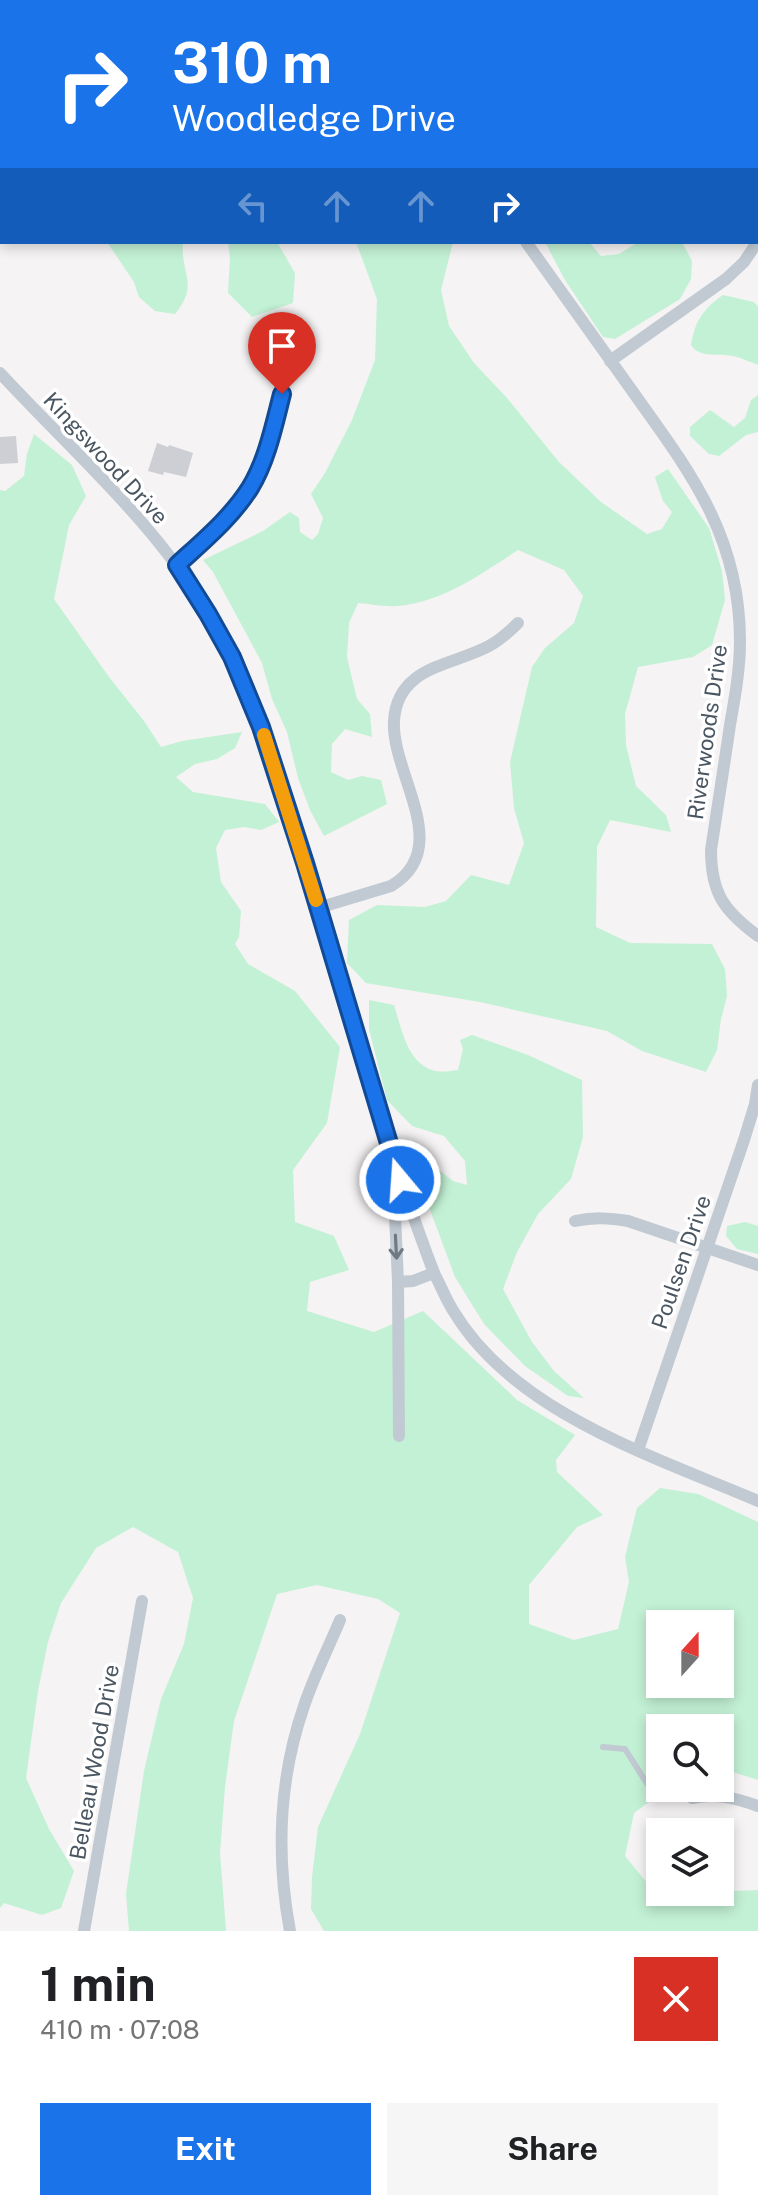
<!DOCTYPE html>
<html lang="en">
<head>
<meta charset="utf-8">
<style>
	body { margin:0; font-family:"Public Sans",sans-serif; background:#f6f6f6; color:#202124; height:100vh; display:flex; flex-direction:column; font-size:30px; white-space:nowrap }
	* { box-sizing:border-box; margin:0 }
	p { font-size:26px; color:#757577 }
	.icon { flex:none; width:44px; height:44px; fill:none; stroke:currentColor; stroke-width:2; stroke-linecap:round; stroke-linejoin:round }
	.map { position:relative; height:1931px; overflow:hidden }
	.details { display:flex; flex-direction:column; background:#fff; flex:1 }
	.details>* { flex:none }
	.top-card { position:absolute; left:0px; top:0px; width:758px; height:244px; box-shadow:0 4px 12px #0003; background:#1a73e8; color:#fff; overflow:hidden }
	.needle { width:52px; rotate:21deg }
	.buttons { position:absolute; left:646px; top:1610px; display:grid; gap:16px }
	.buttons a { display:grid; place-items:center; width:88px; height:88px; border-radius:0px; background:#fff; box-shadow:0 4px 12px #0003; font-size:40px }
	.pin { position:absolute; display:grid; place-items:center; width:68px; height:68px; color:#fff; margin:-82px -34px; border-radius:50% 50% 50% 0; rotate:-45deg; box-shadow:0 0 8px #0007 }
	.pin .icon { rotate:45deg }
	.me { position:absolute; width:88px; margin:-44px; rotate:342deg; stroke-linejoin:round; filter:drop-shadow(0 0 6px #0008) }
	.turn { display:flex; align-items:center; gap:28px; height:168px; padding:0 40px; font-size:36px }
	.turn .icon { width:104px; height:104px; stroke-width:2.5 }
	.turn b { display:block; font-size:56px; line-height:68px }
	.lanes { display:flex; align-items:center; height:76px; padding:0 40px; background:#0003; justify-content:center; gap:40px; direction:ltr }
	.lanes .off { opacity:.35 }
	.round { display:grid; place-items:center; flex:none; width:84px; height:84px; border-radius:0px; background:#f6f6f6 }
	.overview { display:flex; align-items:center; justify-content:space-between; height:136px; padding:0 40px }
	h1 { font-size:48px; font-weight:700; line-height:60px }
	.button { display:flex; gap:16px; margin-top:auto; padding:16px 40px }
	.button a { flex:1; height:92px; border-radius:0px; background:#1a73e8; color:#fff; font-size:32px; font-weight:700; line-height:92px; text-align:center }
	.button a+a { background:#f6f6f6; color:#202124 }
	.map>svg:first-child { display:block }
	.green { fill:#c3f1d5; fill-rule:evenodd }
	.building { fill:#cdcfd5 }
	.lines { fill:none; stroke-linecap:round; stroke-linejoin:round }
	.service { stroke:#c1cad2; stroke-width:6 }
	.minor { stroke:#c1cad2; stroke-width:12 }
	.oneway { stroke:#6e7983 }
	.route-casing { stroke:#114b97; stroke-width:20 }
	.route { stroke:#1a73e8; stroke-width:14 }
	.slow { stroke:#f59e0b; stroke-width:14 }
	.labels { text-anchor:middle; stroke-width:7; stroke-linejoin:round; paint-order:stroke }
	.street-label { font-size:22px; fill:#4a5661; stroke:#fff }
</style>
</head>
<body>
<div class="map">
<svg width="758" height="1931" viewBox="0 0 758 1931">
	<rect width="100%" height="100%" fill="#f5f3f3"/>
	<!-- green -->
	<g class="green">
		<polygon points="5,0 406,0 407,2 7,2"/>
		<path d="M 107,242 L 183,242 C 180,274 200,284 175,314 L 155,311 L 139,297 L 134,282 Z"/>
		<polygon points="228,242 277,242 295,273 293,303 252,317 228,293 230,257"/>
		<path d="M 356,242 L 453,242 L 441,290 L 449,326 L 474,363 L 507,398 L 559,462 L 601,502 L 647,534 L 662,529 L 672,512 L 663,501 L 655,477 L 668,469 L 709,528 L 722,571 L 725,600 L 712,645 L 693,657 L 638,667 L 625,714 L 626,745 L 636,786 L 666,815 L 671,832 L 610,820 L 597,847 L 596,927 L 630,943 L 712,944 L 725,969 L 727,996 L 721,1019 L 717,1050 L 706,1072 L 642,1051 L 607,1031 L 480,1002 L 366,983 L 347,963 L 349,920 L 377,905 L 425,907 L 446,901 L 471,875 L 509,885 L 524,843 L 514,808 L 510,762 L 532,667 L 545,648 L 574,623 L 583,596 L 564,570 L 518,550 C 479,575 443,602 397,606 C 384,607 371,604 358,603 L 349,623 L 347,657 L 357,699 L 370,714 L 372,737 L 345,729 L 332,744 L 331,772 L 348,780 L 362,776 L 381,780 L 387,804 L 324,836 L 310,810 L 298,778 L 287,732 L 272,699 L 262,663 L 213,572 L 203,560 L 263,531 L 290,512 L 299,518 L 300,532 L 312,540 L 318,534 L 323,518 L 311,494 L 325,473 L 352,420 L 375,360 L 377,299 Z"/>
		<polygon points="545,242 589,242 601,256 619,254 638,242 681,242 683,244 692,261 691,279 680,299 615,339 603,337 565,280"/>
		<path d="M 723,295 L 754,302 L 758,307 L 758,365 C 750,362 742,358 733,356 C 719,353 700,359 691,345 C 695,321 703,309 723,295 Z"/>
		<polygon points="758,395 758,432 746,435 719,456 709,454 690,436 690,427 710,410 734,427 745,418 751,400"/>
		<path d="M 34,434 L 72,465 L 86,496 L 69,525 L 54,599 L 109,677 L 144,721 L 161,747 L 182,741 L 242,732 L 235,748 L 217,759 L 195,764 L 176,777 L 193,792 L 265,804 L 279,822 L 261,830 L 244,827 L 225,830 L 216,848 L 221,882 L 241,911 L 239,937 L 235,944 L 248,964 L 295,991 L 340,1047 L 327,1123 L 293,1170 L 295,1222 L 334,1236 L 349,1270 L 310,1282 L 307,1311 L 374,1332 L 423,1311 L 517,1400 L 575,1435 L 556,1460 L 557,1472 L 603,1515 L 577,1527 L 529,1585 L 529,1624 L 574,1640 L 618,1629 L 629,1582 L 625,1557 L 637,1508 L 660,1488 L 698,1494 L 758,1522 L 758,1780 L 720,1768 L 720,1728 L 660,1728 L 660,1788 L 668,1788 L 634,1813 L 625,1856 L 661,1900 L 711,1901 L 733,1891 L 758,1890 L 758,1931 L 324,1931 L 311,1909 L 312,1877 L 318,1827 L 360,1734 L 400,1613 L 378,1599 L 317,1585 L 277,1594 L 234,1721 L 225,1787 L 220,1853 L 226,1931 L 129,1931 L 126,1894 L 144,1771 L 161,1699 L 184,1644 L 193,1598 L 178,1552 L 133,1527 L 96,1548 L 61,1603 L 48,1642 L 38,1691 L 26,1778 L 49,1829 L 74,1871 L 61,1908 L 42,1915 L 4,1903 L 0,1908 L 0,490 L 5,491 L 24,476 L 27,454 ZM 660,1624 L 720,1624 L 720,1684 L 660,1684 Z"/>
		<path d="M 369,1000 L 394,1005 C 401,1027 407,1062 432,1070 C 440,1073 450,1071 458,1070 L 463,1049 L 460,1040 L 472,1035 L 528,1055 L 582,1080 L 583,1137 L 571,1179 L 538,1214 L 517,1252 L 503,1289 L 532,1342 L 554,1371 L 584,1398 L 568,1396 L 525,1366 L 484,1324 L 455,1277 L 426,1199 L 423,1173 L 434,1166 L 453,1181 L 467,1185 L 465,1161 L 444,1136 L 412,1126 L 387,1100 L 369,1029 Z"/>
		<polygon points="745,1222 758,1226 758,1254 737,1249 726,1236 727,1226"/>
	</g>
	<!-- building -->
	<g class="building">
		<polygon points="16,436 18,463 0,464 0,437"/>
		<polygon points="157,443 168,447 169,445 193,453 186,477 164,472 163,475 148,471"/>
	</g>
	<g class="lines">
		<!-- service -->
		<polyline class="service" points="603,1747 625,1749 648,1785 662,1791 692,1798"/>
		<!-- minor -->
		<g class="minor">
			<polyline points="425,0 425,2"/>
			<polyline points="690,0 690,2"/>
			<polyline points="756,112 758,115"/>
			<path d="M 526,242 C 560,290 594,337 628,385 C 687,468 740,533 740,641 C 740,669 735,697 730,725 C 724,767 717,809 711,850 C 711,893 724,911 758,936"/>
			<polyline points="610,361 726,279 744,262 758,241"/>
			<path d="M 0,373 C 72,451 156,523 209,615 C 260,705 288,806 317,904 C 353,1028 388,1152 434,1273 L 413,1281 L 398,1282 L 399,1436"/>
			<polyline points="177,565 230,515 250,487 264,457 282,394 284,341"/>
			<path d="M 318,908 L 391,886 C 455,848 391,774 394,721 C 397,666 452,666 489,646 C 500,640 509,632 518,623"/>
			<polyline points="393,1171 398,1282"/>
			<path d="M 575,1221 C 594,1217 609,1218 628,1221 L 758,1265"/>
			<path d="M 434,1273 C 441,1286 446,1300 454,1312 C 515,1413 655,1457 758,1501"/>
			<polyline points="638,1450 744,1140 755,1104 758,1085"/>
			<path d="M 692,1798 C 717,1793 735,1798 758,1806"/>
			<polyline points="84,1931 142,1601"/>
			<path d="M 290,1931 C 276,1856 279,1778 304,1706 C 314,1676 328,1649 340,1620"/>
		</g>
	</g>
	<!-- one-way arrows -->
	<defs><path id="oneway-shaft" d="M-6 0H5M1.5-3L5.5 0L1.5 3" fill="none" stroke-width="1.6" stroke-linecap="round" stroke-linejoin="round" transform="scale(2)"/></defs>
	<use class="oneway" href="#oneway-shaft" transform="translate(396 1247) rotate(87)"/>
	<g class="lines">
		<defs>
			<path id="route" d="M 282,394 C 274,425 267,460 250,488 C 231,518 203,541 177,565 L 208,614 L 232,657 L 261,727 L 305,863 L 400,1180"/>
		</defs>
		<!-- route casing -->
		<use href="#route" class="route-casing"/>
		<!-- route -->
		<use href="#route" class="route"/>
		<!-- slow -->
		<polyline class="slow" points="264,735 316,900"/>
	</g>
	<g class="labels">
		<!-- street labels -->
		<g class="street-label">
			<text transform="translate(106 458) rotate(47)" y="8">Kingswood Drive</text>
			<text transform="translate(707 732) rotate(-82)" y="8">Riverwoods Drive</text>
			<text transform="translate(681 1262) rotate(-71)" y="8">Poulsen Drive</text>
			<text transform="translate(94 1762) rotate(-80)" y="8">Belleau Wood Drive</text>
		</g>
	</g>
</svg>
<div class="buttons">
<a><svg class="needle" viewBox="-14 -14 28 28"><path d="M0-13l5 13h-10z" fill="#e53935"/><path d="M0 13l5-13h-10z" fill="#757577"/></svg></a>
<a><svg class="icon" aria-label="search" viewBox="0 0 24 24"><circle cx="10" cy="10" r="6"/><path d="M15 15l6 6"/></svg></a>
<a><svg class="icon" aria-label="layers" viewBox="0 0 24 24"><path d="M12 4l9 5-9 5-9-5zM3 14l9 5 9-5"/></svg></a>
</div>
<div class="pin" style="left:282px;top:394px;background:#d93025"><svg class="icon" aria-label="arrive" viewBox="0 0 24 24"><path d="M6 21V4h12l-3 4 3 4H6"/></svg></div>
<svg class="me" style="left:400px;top:1180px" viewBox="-20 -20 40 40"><circle r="17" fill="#1a73e8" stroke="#fff" stroke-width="3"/><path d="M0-11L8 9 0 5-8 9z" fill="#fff"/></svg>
<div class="top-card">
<div class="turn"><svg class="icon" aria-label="right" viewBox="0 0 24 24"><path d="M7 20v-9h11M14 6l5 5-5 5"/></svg><div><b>310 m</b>Woodledge Drive</div></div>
<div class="lanes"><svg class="icon off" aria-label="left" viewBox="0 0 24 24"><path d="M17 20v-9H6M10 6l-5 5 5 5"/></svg><svg class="icon off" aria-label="ahead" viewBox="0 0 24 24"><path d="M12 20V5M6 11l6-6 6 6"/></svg><svg class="icon off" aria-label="ahead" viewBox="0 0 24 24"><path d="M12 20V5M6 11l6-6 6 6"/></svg><svg class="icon" aria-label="right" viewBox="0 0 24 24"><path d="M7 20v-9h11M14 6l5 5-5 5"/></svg></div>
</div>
</div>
<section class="details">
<div class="overview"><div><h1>1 min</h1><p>410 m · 07:08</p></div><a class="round" style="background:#d93025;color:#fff"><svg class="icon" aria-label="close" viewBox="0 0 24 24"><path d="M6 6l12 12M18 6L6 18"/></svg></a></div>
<div class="button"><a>Exit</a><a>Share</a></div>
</section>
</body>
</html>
